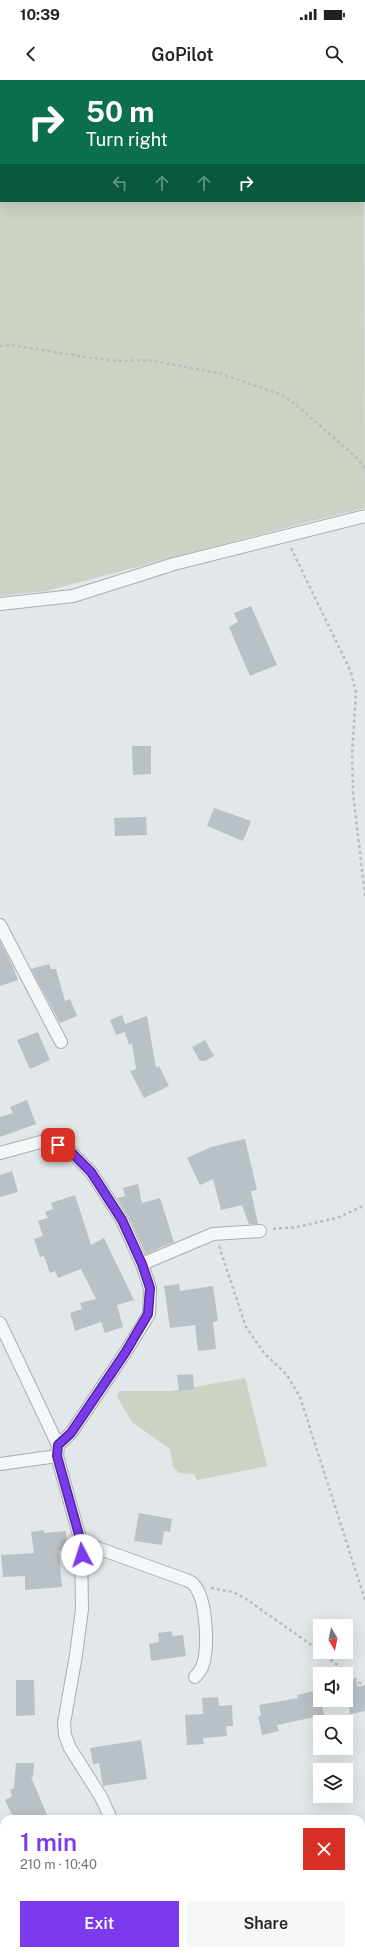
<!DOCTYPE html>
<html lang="en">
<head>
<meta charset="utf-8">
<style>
	body { margin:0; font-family:"Public Sans",sans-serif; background:#f6f6f6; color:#202124; height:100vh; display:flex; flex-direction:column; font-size:15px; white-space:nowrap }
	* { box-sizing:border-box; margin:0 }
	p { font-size:13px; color:#757577 }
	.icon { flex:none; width:22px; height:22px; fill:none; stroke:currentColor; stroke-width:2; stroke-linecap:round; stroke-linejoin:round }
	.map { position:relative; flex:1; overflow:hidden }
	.side { position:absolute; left:0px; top:1735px; width:365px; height:140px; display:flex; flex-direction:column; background:#fff; border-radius:12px 12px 0 0; box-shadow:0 4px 16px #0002 }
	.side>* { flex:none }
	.top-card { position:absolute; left:0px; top:0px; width:365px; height:122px; box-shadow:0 4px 16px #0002; background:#0b6e4f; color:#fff; overflow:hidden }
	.needle { width:26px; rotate:171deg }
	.fabs { position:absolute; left:313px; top:1539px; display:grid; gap:8px }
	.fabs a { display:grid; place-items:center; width:40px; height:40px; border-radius:0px; background:#fff; box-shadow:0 4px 16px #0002; font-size:20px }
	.pin { position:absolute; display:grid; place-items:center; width:34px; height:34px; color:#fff; margin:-17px; border-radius:8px; box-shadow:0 2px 6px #0006 }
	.me { position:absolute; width:44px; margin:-22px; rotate:355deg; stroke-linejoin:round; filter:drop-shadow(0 0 3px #0008) }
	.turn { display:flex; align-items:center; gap:14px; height:84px; padding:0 20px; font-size:18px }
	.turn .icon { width:52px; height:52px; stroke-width:2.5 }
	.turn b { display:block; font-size:28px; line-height:34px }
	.lanes { display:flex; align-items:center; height:38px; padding:0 20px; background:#0003; justify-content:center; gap:20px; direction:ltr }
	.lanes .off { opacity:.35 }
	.round { display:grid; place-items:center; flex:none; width:42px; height:42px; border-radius:0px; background:#f6f6f6 }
	.head { display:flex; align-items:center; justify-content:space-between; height:68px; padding:0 20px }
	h1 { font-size:24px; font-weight:600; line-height:30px; color:#7c3aed }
	.cta { display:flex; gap:8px; margin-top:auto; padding:8px 20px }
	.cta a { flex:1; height:46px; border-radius:0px; background:#7c3aed; color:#fff; font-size:16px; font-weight:600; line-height:46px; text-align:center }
	.cta a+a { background:#f6f6f6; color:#202124 }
	.status { display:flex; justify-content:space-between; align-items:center; height:28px; padding:0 20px; background:#fff; direction:ltr }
	.status svg { height:11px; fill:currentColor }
	header { display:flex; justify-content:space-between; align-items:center; height:52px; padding:0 20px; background:#fff; font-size:18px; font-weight:600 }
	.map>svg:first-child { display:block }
	.green { fill:#cbd3c4 }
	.building { fill:#b9c1c6 }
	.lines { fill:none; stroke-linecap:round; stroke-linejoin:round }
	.street-casing { stroke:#a7afb4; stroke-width:14 }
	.path { stroke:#b8bdc1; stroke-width:2.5; stroke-dasharray:3 3; stroke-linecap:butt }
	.street { stroke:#f4f6f8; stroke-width:12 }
	.route-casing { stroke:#51269a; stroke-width:10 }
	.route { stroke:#7c3aed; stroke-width:7 }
</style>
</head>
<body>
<div class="status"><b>10:39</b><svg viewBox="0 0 49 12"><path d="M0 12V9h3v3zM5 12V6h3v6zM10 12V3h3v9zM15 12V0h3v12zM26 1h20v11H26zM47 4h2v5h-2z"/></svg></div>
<header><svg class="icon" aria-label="back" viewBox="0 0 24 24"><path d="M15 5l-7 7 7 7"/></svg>GoPilot<svg class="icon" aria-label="search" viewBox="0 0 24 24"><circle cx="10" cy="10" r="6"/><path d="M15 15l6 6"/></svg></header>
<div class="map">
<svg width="365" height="1875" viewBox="0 0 365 1875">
	<rect width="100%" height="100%" fill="#e2e7ea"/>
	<!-- green -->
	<g class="green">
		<polygon points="0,0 346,0 1,1 1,121 364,121 364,48 365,428 300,444 46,511 0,516"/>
		<polygon points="245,1298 267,1386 197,1400 194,1394 179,1393 173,1387 170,1369 132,1342 117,1317 119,1311 171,1311"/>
	</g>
	<!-- building -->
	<g class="building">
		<polygon points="251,526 277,585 250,596 229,547 238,542 234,533"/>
		<polygon points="132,666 151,666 151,694 133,695"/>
		<polygon points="214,728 251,741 243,761 207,746"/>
		<polygon points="146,737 147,755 115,756 114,738"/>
		<polygon points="0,861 13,887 18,900 0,906"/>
		<polygon points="49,884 51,889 56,889 65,921 70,919 77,936 60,943 31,889"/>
		<polygon points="122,935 125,944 147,936 156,988 159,986 169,1006 144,1018 130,991 136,989 132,963 129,965 125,952 116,955 110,940"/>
		<polygon points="38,952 50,980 30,989 17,960"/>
		<polygon points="205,960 214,976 205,981 200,981 192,967"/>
		<polygon points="27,1020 36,1044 0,1057 0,1037 13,1033 10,1027"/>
		<polygon points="245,1059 257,1110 251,1111 258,1144 249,1144 242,1125 221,1130 213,1099 200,1105 187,1078 211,1067"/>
		<polygon points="12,1091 18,1112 0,1117 0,1095"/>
		<polygon points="138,1104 142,1123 160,1118 174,1162 146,1174 129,1137 117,1118 125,1116 123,1108"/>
		<polygon points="75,1115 91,1165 104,1158 134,1220 117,1225 123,1247 105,1253 101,1242 75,1251 70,1233 82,1229 80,1223 96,1219 81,1189 58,1198 55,1191 50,1193 44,1176 40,1177 34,1159 43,1156 38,1141 48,1138 45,1132 53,1129 51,1123"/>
		<polygon points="179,1204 180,1211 213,1206 218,1241 213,1242 216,1269 198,1271 195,1245 170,1248 164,1206"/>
		<polygon points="193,1294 194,1309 179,1311 177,1295"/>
		<polygon points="139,1433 172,1439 170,1452 164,1451 162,1465 134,1461"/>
		<polygon points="44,1450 44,1453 66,1451 67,1470 59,1471 62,1507 25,1510 25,1496 3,1497 1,1475 34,1473 31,1452"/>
		<polygon points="172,1551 172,1556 183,1555 186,1576 151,1581 149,1564 159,1562 158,1553"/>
		<polygon points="16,1600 34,1600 35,1635 16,1636"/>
		<polygon points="356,1600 358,1607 365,1605 365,1631 350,1634 348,1620 346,1620 346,1602"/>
		<polygon points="319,1610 324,1635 277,1645 279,1651 262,1655 258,1636 261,1636 259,1625 298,1618 297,1615"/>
		<polygon points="218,1617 219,1626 232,1625 233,1646 226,1646 227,1656 203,1658 204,1664 187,1665 185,1635 203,1634 202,1618"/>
		<polygon points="141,1660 147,1699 103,1706 99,1683 93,1684 90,1668"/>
		<polygon points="16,1683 34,1683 33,1697 31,1697 47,1735 38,1739 14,1739 5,1720 12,1716 10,1710 14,1708"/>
	</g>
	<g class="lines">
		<defs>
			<g id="street">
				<polyline points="0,524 73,516 174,484 365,436"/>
				<polyline points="0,845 61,962"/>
				<polyline points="0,1073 48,1060 68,1069 91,1092 122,1140 142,1184 150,1208 149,1234 125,1273 71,1353 58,1365"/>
				<polyline points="142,1184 213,1154 260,1151"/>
				<polyline points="0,1243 58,1365 57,1376 81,1462 82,1529 76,1575 64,1643 65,1655 70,1668 101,1717 111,1739"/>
				<polyline points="0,1384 57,1376"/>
				<path d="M 81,1462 L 186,1500 C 189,1501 193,1503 194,1505 C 207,1519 209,1570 202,1587 C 201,1591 197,1594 195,1597"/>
				<polyline points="129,1871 129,1875"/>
			</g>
		</defs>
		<!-- street casing -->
		<use href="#street" class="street-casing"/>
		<!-- path -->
		<g class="path">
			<polyline points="0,266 12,265 86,277 118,281 148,280 219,293 282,315 295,324 355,376 365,388"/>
			<polyline points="291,468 351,592 356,613 352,674 353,712 365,816"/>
			<polyline points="273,1149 297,1147 337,1138 365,1125"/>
			<polyline points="219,1166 246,1247 264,1273 287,1295 300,1317 365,1520"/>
			<polyline points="211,1508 233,1512 246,1519 320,1571"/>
			<polyline points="321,1572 365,1607"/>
		</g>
		<!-- street -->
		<use href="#street" class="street"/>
	</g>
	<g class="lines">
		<defs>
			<polyline id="route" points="58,1065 68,1069 91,1092 122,1140 142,1184 150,1208 148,1234 125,1273 71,1353 58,1365 57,1376 81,1462 82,1475"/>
		</defs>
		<!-- route casing -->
		<use href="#route" class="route-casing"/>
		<!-- route -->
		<use href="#route" class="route"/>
	</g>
</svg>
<div class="fabs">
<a><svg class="needle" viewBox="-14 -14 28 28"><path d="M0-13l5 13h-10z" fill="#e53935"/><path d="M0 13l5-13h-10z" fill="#757577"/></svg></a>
<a><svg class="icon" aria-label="sound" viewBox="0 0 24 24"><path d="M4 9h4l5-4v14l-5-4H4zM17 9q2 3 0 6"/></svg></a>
<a><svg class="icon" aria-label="search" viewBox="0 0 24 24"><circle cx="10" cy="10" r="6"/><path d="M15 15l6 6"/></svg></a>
<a><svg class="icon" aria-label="layers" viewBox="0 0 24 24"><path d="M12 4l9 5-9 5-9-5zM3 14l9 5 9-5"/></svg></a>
</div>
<div class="pin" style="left:58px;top:1065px;background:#d93025"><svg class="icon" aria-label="arrive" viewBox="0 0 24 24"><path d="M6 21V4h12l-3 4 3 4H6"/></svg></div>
<svg class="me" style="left:82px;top:1475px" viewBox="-20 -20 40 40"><circle r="19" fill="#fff"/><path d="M0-13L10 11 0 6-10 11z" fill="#7c3aed"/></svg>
<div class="top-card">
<div class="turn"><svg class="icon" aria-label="right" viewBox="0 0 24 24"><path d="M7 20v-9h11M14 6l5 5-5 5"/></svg><div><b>50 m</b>Turn right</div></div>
<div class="lanes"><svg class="icon off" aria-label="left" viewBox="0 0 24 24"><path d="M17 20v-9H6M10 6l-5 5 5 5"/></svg><svg class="icon off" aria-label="ahead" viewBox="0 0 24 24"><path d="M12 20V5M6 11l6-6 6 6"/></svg><svg class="icon off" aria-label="ahead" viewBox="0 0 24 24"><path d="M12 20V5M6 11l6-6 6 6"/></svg><svg class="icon" aria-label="right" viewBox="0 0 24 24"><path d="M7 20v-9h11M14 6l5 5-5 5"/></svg></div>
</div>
<section class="side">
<div class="head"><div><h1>1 min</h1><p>210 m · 10:40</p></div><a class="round" style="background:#d93025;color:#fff"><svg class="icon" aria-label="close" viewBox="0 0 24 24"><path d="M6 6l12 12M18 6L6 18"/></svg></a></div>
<div class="cta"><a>Exit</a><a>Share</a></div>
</section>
</div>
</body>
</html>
